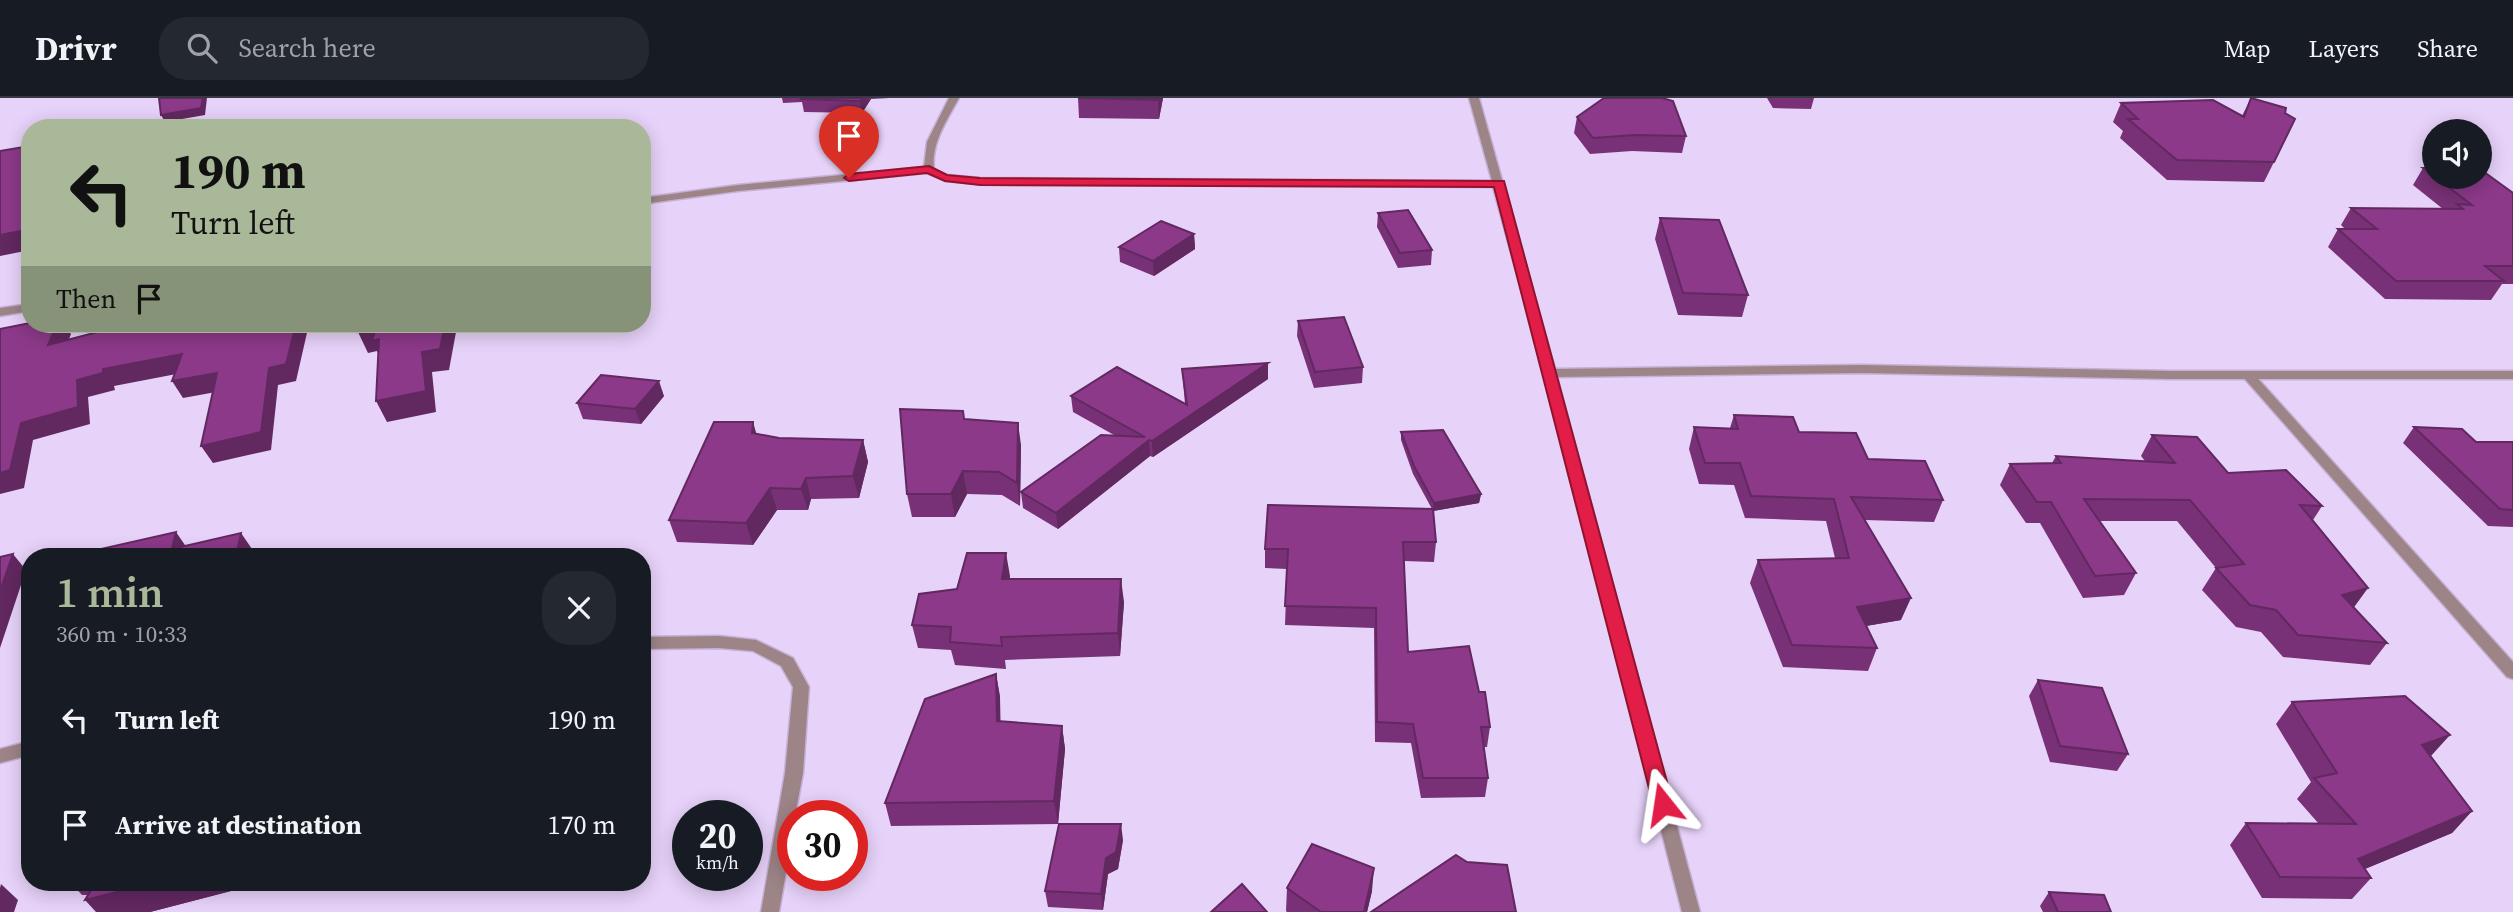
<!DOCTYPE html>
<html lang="en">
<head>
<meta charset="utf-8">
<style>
	body { margin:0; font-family:"Source Serif 4",serif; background:#242831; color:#f1f3f6; height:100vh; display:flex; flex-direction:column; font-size:26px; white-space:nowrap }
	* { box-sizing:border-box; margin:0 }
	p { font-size:23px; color:#9ea1a6 }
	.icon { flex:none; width:38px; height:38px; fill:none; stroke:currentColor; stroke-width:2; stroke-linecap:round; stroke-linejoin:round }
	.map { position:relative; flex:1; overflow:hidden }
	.panel { position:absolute; left:21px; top:450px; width:630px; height:343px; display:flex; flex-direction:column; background:#171b24; border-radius:28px; box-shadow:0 4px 18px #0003 }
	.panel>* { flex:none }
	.top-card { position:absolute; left:21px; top:21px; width:630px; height:214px; border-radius:28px; box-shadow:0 4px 18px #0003; background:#a9b898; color:#111; overflow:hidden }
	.fabs { position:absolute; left:2422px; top:21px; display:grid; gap:14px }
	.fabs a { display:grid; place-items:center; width:70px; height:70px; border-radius:50%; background:#171b24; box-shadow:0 4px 18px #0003; font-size:35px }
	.speed { position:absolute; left:672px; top:702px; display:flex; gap:14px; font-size:35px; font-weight:700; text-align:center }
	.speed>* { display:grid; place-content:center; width:91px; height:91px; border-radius:50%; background:#171b24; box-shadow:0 4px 18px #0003; line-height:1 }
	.speed small { font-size:18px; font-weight:400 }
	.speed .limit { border:10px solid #d22; background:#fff; color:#111 }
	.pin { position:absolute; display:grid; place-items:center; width:60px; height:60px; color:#fff; margin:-72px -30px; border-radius:50% 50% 50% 0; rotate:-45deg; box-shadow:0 0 7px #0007 }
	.pin .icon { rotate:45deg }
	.me { position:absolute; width:77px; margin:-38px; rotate:345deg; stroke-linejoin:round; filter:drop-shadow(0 0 5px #0008) }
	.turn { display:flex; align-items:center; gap:24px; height:147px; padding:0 35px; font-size:32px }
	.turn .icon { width:91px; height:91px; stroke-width:2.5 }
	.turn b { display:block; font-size:49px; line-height:60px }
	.then { display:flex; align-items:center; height:66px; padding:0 35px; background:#0003; gap:14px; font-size:26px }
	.round { display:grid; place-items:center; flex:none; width:74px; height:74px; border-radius:28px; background:#242831 }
	.head { display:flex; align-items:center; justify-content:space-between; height:119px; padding:0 35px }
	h1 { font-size:42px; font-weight:600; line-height:52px; color:#a9b898 }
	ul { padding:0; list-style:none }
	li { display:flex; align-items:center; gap:21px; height:105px; padding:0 35px }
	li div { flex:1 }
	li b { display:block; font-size:26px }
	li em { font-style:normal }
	header { display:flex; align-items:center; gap:42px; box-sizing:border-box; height:98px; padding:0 35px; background:#171b24; border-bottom:2px solid #363941 }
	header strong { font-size:33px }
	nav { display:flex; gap:38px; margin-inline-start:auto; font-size:24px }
	.search { width:490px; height:63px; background:#242831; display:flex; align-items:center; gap:18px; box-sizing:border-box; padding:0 24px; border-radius:28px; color:#9ea1a6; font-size:26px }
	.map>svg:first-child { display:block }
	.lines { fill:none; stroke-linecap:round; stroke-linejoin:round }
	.service-casing { stroke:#c4b1d4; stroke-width:3 }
	.minor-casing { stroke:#c4b1d4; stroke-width:3 }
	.service { fill:#9d8487; fill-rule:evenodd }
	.minor { fill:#9d8487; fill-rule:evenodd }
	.wall { fill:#783176 }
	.shaded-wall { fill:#622860 }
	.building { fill:#8c3989; stroke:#622860; stroke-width:2 }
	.route { fill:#e11d48; stroke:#92132f; stroke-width:2 }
</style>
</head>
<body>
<header>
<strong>Drivr</strong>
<div class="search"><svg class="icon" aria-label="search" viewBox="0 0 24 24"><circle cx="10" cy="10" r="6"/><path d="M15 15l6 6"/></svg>Search here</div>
<nav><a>Map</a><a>Layers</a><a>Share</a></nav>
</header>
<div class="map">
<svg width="2513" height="814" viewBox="0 0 2513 814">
	<rect width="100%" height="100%" fill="#e7d2f9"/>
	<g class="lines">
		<defs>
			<polygon id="service" points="2248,273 2252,274 2513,564 2513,581 2507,579 2244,280 2242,277 2244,274"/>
			<g id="minor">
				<path d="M 949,0 L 959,0 C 947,22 931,45 934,71 L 947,77 L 980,80 L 1492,83 L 1469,0 L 1479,0 L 1555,271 L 1862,267 L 2171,273 L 2513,273 L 2513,281 L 2171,281 L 1862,275 L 1557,279 L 1700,814 L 1682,814 L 1544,275 L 1493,89 L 980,86 L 945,83 L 927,75 L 738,93 L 642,106 L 642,100 L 738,87 L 924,69 L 927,44 Z"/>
				<polygon points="30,206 30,213 0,218 0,210"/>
				<polygon points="719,538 756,542 793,560 809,589 803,675 795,718 793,718 793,734 779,814 761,814 785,675 793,589 781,568 753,553 719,550 642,551 642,539"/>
				<polygon points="30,643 30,657 0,665 0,651"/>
			</g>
		</defs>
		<!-- service casing -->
		<use href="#service" class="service-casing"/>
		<!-- minor casing -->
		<use href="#minor" class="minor-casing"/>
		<!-- service -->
		<use href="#service" class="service"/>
		<!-- minor -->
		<use href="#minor" class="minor"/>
	</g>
	<!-- wall -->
	<g class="wall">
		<polygon points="782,0 890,0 871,1 862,15 804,14 802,4 783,5"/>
		<polygon points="1078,0 1163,0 1159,21 1079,20"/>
		<polygon points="1767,0 1814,0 1811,11 1773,10"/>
		<polygon points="2251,0 2274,64 2264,84 2167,82 2120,40 2123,33 2113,24 2121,5 2242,18"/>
		<polygon points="1577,19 1686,38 1682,55 1632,53 1590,56 1574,35"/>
		<polygon points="2423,70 2513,95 2513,186 2502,186 2491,202 2385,201 2328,149 2338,131 2345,131 2341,127 2351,110 2443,111 2413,87"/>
		<polygon points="1378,115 1432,152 1431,167 1398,170 1377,129"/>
		<polygon points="1660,120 1748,197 1742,219 1678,217 1655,141"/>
		<polygon points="1194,136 1195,151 1154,178 1120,164 1119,149"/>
		<polygon points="1298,223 1363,269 1362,285 1314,290 1297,238"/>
		<polygon points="1268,265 1268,281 1153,359 1150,358 1058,431 1023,410 1021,394 1114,337 1073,314 1071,298 1185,306 1182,271"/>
		<polygon points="664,298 641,326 583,321 577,305"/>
		<polygon points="1734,317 1799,334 1868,361 1943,402 1934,424 1865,422 1901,522 1866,528 1877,550 1868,573 1783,569 1750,485 1758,462 1835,460 1826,423 1745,420 1734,387 1699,386 1689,351 1694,329 1730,330"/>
		<polygon points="964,321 1021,347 1020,408 1002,397 967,396 955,419 912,419 907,396"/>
		<polygon points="753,324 756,336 779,340 863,342 868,364 859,400 811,401 808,412 777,412 753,447 677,444 669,422"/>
		<polygon points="2414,329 2476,344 2513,344 2513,429 2488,428 2403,345"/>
		<polygon points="1401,334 1481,396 1479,405 1433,413 1436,444 1434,464 1404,463 1408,554 1479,594 1490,629 1487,649 1484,649 1488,680 1485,699 1421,700 1411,645 1375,644 1374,530 1285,527 1287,471 1265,470 1265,451 1432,411 1413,376 1401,342"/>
		<polygon points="2152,337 2228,375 2322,408 2313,422 2354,510 2387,545 2370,567 2283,559 2261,534 2236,529 2202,492 2216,470 2177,423 2099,423 2136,475 2124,497 2083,500 2040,425 2026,425 2000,387 2010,366 2052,365 2056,358 2145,363 2141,358"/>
		<polygon points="1010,478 1009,481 1124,504 1120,558 1005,562 1006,571 955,567 951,552 918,550 912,527 957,491"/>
		<polygon points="996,576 1000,599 1000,623 1062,628 1065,651 1058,726 891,728 885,705"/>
		<polygon points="2038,582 2128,656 2117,673 2050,664 2029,598"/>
		<polygon points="2292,604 2431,658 2472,713 2452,735 2365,771 2371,780 2352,801 2262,800 2230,747 2246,725 2319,726 2297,701 2311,684 2276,626"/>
		<polygon points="1123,742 1118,771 1108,776 1103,812 1048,809 1045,793"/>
		<polygon points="70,784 266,784 150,814 88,797 82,797"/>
		<polygon points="1287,790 1372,793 1367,814 1287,814 1286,813"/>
		<polygon points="2049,794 2111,814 2043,814 2040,808"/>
	</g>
	<!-- shaded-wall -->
	<g class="shaded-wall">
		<polygon points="203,0 207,0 205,17 165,24 161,17"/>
		<polygon points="862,0 871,1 862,15 860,3"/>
		<polygon points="1158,0 1163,0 1159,21 1158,2"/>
		<polygon points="30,119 30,152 0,158 0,137"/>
		<polygon points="1194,136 1195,151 1154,178 1153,163"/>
		<polygon points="57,226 63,226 71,236 60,264 48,247"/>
		<polygon points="296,226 309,226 296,283 278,287 271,352 213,365 201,348 269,270"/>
		<polygon points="443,226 452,226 456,234 449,272 432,274 436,314 387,324 376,303 422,254"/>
		<polygon points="540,226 582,226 582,227 544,235"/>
		<polygon points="376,230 384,251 382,263 377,253 368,255 358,234"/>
		<polygon points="182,256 192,273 114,288 115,292 88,299 90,326 33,342 24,390 0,396 0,375 21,325 77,282 103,271"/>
		<polygon points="1268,265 1268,281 1153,359 1152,343"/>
		<polygon points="217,275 227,292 183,300 172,283"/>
		<polygon points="659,283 664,298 641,326 635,311"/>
		<polygon points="753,324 759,345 752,335"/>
		<polygon points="1018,325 1021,347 1020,408 1017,385"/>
		<polygon points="863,342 868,364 859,400 853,378"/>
		<polygon points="1149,342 1150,358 1058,431 1056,415"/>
		<polygon points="963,373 967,396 955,419 951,396"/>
		<polygon points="806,380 811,401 808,412 801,391"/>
		<polygon points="770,390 777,412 753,447 746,425"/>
		<polygon points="1481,396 1479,405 1433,413 1434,405"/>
		<polygon points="176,434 187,450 172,451"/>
		<polygon points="241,435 252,451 250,458 236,458"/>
		<polygon points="1006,455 1010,478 1006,504 1002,481"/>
		<polygon points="13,456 26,472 0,550 0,493"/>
		<polygon points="1121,481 1124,504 1120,558 1118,535"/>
		<polygon points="2368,490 2352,512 2342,497"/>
		<polygon points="1911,500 1901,522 1848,531 1857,509"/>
		<polygon points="996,576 1000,599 1001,646 997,623"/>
		<polygon points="1062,628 1065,651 1058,726 1054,703"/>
		<polygon points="2450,637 2431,658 2422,647"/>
		<polygon points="2472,713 2452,735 2345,779 2358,761"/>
		<polygon points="1121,726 1123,742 1118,771 1108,776 1103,812 1101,796 1106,760"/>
		<polygon points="1374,770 1372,793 1367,814 1364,814"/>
		<polygon points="157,784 266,784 150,814 96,814 85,802"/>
		<polygon points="1,786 18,802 14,814 0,814 0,790"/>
	</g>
	<!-- building -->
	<g class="building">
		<polygon points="159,0 203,0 201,10 161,17"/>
		<polygon points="802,0 862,0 860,3 801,1"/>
		<polygon points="1078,0 1158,0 1158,2"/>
		<polygon points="1604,0 1662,0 1673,3 1686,38 1635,37 1593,40 1577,19"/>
		<polygon points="2251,0 2286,10 2285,15 2295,21 2274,64 2177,62 2128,21 2138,21 2121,5 2213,2 2244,19"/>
		<polygon points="30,48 30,119 26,132 0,137 0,53"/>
		<polygon points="2423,70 2434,70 2434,78"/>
		<polygon points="2480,71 2513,95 2513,168 2485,168 2504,183 2396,183 2338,131 2377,131 2351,110 2463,111 2457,106 2472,107 2435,79 2480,79"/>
		<polygon points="1408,112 1432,152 1400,155 1378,115"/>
		<polygon points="1660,120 1719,122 1748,197 1683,195"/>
		<polygon points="1161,123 1194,136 1153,163 1119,149"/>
		<polygon points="1344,219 1363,269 1315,274 1298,223"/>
		<polygon points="30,225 57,226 48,247 128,226 296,226 286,266 269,270 261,334 201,348 217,275 172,283 182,256 103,271 103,275 77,282 78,309 21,325 10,372 0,375 0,231"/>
		<polygon points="360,226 445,226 440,251 422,254 426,293 376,303 379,241 372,243 376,230 358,234"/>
		<polygon points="1268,265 1152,343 1149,342 1056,415 1021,394 1101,337 1145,339 1071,298 1117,269 1187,307 1182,271"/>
		<polygon points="601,277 659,283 635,311 577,305"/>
		<polygon points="900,311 963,313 964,321 1018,325 1017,385 999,374 963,373 951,396 907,396"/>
		<polygon points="1734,317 1793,319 1799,334 1856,335 1868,361 1925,363 1943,402 1851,399 1911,500 1857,509 1877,550 1792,547 1758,462 1849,460 1834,401 1751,398 1740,365 1705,365 1694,329 1738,331"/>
		<polygon points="714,324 753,324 752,335 779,340 863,342 853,378 806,380 801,391 770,390 746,425 669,422"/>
		<polygon points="2414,329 2462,331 2476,344 2513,344 2513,412 2500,411"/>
		<polygon points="1443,332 1481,396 1434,405 1414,368 1401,334"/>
		<polygon points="2152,337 2197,339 2228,375 2286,372 2322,408 2300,407 2368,490 2342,497 2387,545 2298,537 2276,512 2250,507 2216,470 2244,466 2190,402 2084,401 2136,475 2095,478 2051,404 2037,404 2010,366 2061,365 2056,358 2175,365"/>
		<polygon points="1268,407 1433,411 1436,444 1403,444 1408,554 1469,548 1479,594 1485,594 1490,629 1481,629 1488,680 1423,680 1413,626 1377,624 1376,510 1285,508 1288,451 1265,451"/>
		<polygon points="176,434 172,451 241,435 236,458 82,458 83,455"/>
		<polygon points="967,455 1006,455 1002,481 1121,481 1118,535 1001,539 1002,548 950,544 951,529 912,527 919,496 957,491"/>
		<polygon points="13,456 0,493 0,459"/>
		<polygon points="996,576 997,623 1062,628 1054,703 885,705 925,601"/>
		<polygon points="2038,582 2102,590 2128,656 2060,648"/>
		<polygon points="2405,598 2450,637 2422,647 2472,713 2358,761 2371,780 2280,779 2246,725 2356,726 2314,680 2337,675 2292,604"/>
		<polygon points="1059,726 1121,726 1116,754 1106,760 1101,796 1045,793"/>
		<polygon points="1312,746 1374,770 1364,814 1321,814 1287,790"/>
		<polygon points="1456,757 1467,764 1507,767 1516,814 1371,814"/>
		<polygon points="96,784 157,784 85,802"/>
		<polygon points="1242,786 1267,814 1211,814"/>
		<polygon points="2049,794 2104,797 2111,814 2058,814"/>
	</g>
	<!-- route -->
	<polygon class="route" points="929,68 947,77 980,80 1504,83 1673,706 1670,712 1663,714 1656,712 1653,706 1494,89 980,87 945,83 927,75 849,83 844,80 849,76"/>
</svg>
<div class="fabs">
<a><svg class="icon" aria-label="sound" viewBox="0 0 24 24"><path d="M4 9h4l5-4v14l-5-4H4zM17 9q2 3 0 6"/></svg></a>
</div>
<div class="speed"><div>20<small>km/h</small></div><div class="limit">30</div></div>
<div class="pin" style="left:849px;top:80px;background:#d93025"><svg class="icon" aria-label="arrive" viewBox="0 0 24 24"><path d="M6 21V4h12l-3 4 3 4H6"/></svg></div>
<svg class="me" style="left:1663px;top:706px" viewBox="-20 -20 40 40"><path d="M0-17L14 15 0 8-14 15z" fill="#e11d48" stroke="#fff" stroke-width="4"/></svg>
<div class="top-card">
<div class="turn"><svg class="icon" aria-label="left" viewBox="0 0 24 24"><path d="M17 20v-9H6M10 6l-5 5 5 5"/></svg><div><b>190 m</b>Turn left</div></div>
<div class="then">Then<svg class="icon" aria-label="arrive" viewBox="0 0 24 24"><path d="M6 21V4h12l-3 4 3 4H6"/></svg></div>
</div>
<section class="panel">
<div class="head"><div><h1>1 min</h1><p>360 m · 10:33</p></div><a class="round"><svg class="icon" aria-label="close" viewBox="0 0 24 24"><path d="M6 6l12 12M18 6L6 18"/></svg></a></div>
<ul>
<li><svg class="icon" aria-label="left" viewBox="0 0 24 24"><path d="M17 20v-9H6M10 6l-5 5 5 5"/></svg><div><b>Turn left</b></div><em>190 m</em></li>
<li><svg class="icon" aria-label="arrive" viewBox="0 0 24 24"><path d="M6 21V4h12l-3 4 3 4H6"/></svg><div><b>Arrive at destination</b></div><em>170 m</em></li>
</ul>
</section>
</div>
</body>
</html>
